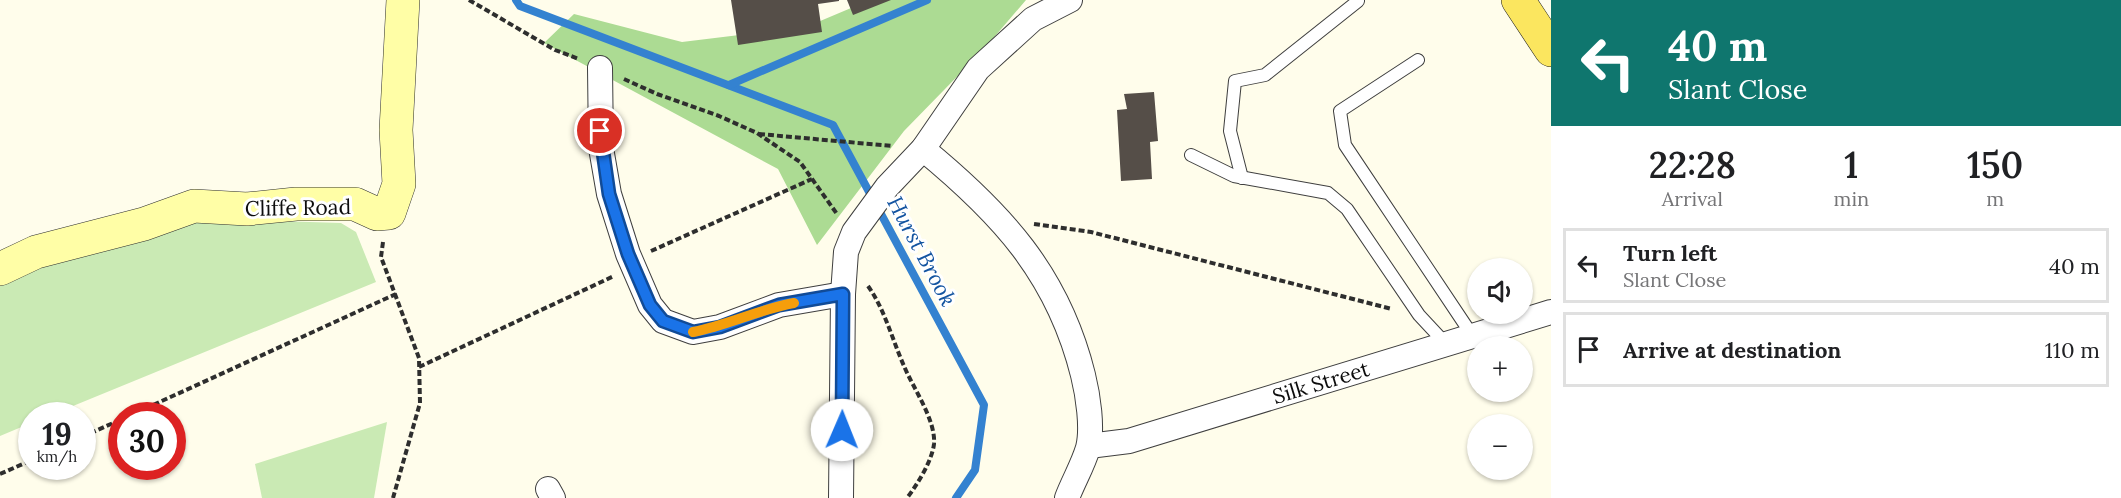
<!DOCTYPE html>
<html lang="en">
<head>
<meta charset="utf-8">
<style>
	body { margin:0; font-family:Lora,serif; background:#f2f2f2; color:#202124; height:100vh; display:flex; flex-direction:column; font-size:22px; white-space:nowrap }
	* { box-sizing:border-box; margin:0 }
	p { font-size:20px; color:#757577 }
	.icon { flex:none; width:33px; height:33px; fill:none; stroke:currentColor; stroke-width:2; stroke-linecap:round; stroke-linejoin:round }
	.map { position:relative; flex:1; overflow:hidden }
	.side { display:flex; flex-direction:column; background:#fff; width:570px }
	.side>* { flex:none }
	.top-card { background:#0f766e; color:#fff; overflow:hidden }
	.buttons { position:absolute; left:1467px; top:258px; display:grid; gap:12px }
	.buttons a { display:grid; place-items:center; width:66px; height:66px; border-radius:50%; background:#fff; box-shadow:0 2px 4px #0004; font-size:30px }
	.speed { position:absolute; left:18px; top:402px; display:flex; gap:12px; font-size:30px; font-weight:700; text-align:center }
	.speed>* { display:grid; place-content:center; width:78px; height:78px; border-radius:50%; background:#fff; box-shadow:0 2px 4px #0004; line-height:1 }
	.speed small { font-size:15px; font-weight:400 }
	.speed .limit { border:9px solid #d22; background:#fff; color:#111 }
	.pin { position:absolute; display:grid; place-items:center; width:51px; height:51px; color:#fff; margin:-26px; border:3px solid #fff; border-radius:50%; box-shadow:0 2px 6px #0007 }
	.me { position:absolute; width:66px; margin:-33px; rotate:1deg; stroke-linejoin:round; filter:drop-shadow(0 0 4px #0008) }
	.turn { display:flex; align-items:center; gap:21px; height:126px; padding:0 18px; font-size:27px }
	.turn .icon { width:78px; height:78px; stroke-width:2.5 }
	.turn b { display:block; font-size:42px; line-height:51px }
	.eta { display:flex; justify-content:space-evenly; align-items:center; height:102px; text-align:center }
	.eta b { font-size:36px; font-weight:600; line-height:42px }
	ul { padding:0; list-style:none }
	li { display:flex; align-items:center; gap:18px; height:75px; margin:0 12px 9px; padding:0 6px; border:3px solid #e0e0e0; border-radius:0px }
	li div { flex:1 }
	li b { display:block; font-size:22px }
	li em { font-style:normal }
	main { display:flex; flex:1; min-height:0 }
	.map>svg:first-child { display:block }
	.green { fill:#caeab4 }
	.forest { fill:#acdb93 }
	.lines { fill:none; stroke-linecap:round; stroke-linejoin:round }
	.stream { stroke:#3482d0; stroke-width:8 }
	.building { fill:#554e48 }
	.lane-casing { stroke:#3f3f3f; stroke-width:14 }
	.street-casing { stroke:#3f3f3f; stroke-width:26 }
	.secondary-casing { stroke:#2e2e2e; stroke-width:34 }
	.primary-casing { stroke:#1d1d1d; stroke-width:34 }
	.path { stroke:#2e2e2e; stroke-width:4; stroke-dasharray:6 3; stroke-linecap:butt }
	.lane { stroke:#fff; stroke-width:12 }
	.street { stroke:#fff; stroke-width:24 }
	.secondary { stroke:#fffea6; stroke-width:33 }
	.primary { stroke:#fbe65f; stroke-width:33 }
	.route-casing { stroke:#114b97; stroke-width:15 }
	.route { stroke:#1a73e8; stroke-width:10 }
	.slow { stroke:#f59e0b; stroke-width:10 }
	.labels { text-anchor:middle; stroke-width:6; stroke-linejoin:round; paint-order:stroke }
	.street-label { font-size:21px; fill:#0c0c0c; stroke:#fff }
	.water-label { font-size:22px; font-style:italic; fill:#1354a0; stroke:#fff }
</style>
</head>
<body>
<main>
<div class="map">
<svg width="1551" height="498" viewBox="0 0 1551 498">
	<rect width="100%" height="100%" fill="#fffdeb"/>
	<!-- green -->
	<g class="green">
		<polygon points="247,220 341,223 356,232 376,282 51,415 32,416 31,423 0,436 0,280 193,221"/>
		<polygon points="387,422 374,498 262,498 255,464"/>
	</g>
	<!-- forest -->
	<polygon class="forest" points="870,0 1026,0 984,49 904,131 817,245 778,169 544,43 574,14 682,42 806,27"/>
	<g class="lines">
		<!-- stream -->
		<g class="stream">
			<polyline points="516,0 520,6 833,125 984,405 975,470 956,498"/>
			<polyline points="729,85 927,0"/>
		</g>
	</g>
	<!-- building -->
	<g class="building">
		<polygon points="731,0 839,0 839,1 818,4 822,32 738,45"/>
		<polygon points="847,0 891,0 853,15"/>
		<polygon points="1154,92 1158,141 1150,142 1152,179 1121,181 1117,110 1127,109 1124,94"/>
	</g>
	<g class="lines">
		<defs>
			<g id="lane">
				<polyline points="1418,60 1340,111 1345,145 1472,335"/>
				<polyline points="1191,155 1234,176 1328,193 1347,209 1419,315 1446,344"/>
				<polyline points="1242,178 1230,131 1235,81 1265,75 1358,1"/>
			</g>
			<g id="street">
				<polyline points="600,68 601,148 609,194 628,254 650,305 663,321 693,332 720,327 779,305 843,294"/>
				<path d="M 923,149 C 1001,213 1058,274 1083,375 C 1088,395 1093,428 1088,448 C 1083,465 1073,482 1067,498"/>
				<polyline points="1089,446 1129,441 1551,312"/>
				<polyline points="548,489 553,498"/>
				<polyline points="841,498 843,294 846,252 854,232 887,187 923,149 978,69 1033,19 1070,0"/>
			</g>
			<polyline id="secondary" points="0,269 36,252 144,224 194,206 247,209 296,204 355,204 377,214 389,213 399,184 396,130 403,0"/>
			<polyline id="primary" points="1518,0 1551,50"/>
		</defs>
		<!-- lane casing -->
		<use href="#lane" class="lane-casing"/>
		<!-- street casing -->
		<use href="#street" class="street-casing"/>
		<!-- secondary casing -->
		<use href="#secondary" class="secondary-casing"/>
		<!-- primary casing -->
		<use href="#primary" class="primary-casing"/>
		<!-- path -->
		<g class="path">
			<polyline points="469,0 555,50 579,59"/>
			<polyline points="624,79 657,94 719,116 757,133 800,162 837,214"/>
			<polyline points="759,134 892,146"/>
			<polyline points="1034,224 1091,232 1392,309"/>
			<polyline points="383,242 381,257 419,358 420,403 393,498"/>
			<polyline points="651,251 812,179"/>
			<path d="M 868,286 C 885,310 892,339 904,366 C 913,388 936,420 934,444 C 932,461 917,485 907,498"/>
			<polyline points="419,367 614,276"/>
			<polyline points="129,416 396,294"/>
			<polyline points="82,437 122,419"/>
			<polyline points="0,474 32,460"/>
		</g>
		<!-- lane -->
		<use href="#lane" class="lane"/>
		<!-- street -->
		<use href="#street" class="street"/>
		<!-- secondary -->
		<use href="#secondary" class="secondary"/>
		<!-- primary -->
		<use href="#primary" class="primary"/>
	</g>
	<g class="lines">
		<defs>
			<polyline id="route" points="600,131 609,194 628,254 650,305 663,321 693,332 720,327 779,305 843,294 842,430"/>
		</defs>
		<!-- route casing -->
		<use href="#route" class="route-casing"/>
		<!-- route -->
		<use href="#route" class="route"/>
		<!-- slow -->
		<path class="slow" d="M 693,332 C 728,325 760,309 794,303"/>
	</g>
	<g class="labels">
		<!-- street labels -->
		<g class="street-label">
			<text transform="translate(298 208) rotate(-1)" y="7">Cliffe Road</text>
			<text transform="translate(1321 383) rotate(-17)" y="7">Silk Street</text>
		</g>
		<!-- water labels -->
		<g class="water-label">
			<text transform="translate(922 251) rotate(62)" y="8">Hurst Brook</text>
		</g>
	</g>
</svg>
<div class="buttons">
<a><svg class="icon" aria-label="sound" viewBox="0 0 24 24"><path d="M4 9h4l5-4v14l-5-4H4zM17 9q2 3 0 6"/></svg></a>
<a>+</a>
<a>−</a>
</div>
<div class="speed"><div>19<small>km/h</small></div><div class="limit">30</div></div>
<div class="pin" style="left:600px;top:131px;background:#d93025"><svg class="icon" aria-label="arrive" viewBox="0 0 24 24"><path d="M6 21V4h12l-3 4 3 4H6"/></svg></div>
<svg class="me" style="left:842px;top:430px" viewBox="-20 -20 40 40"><circle r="19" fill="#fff"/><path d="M0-13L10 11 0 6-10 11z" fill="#1a73e8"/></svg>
</div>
<section class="side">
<div class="top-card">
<div class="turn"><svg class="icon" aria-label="left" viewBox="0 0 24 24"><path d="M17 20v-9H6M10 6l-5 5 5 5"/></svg><div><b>40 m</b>Slant Close</div></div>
</div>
<div class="eta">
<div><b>22:28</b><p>Arrival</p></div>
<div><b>1</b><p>min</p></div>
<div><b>150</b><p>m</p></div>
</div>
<ul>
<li><svg class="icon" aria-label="left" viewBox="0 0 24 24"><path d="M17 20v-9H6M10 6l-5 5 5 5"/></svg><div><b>Turn left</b><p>Slant Close</p></div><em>40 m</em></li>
<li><svg class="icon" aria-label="arrive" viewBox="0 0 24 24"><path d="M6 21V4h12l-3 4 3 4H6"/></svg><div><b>Arrive at destination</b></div><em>110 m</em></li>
</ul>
</section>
</main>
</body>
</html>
